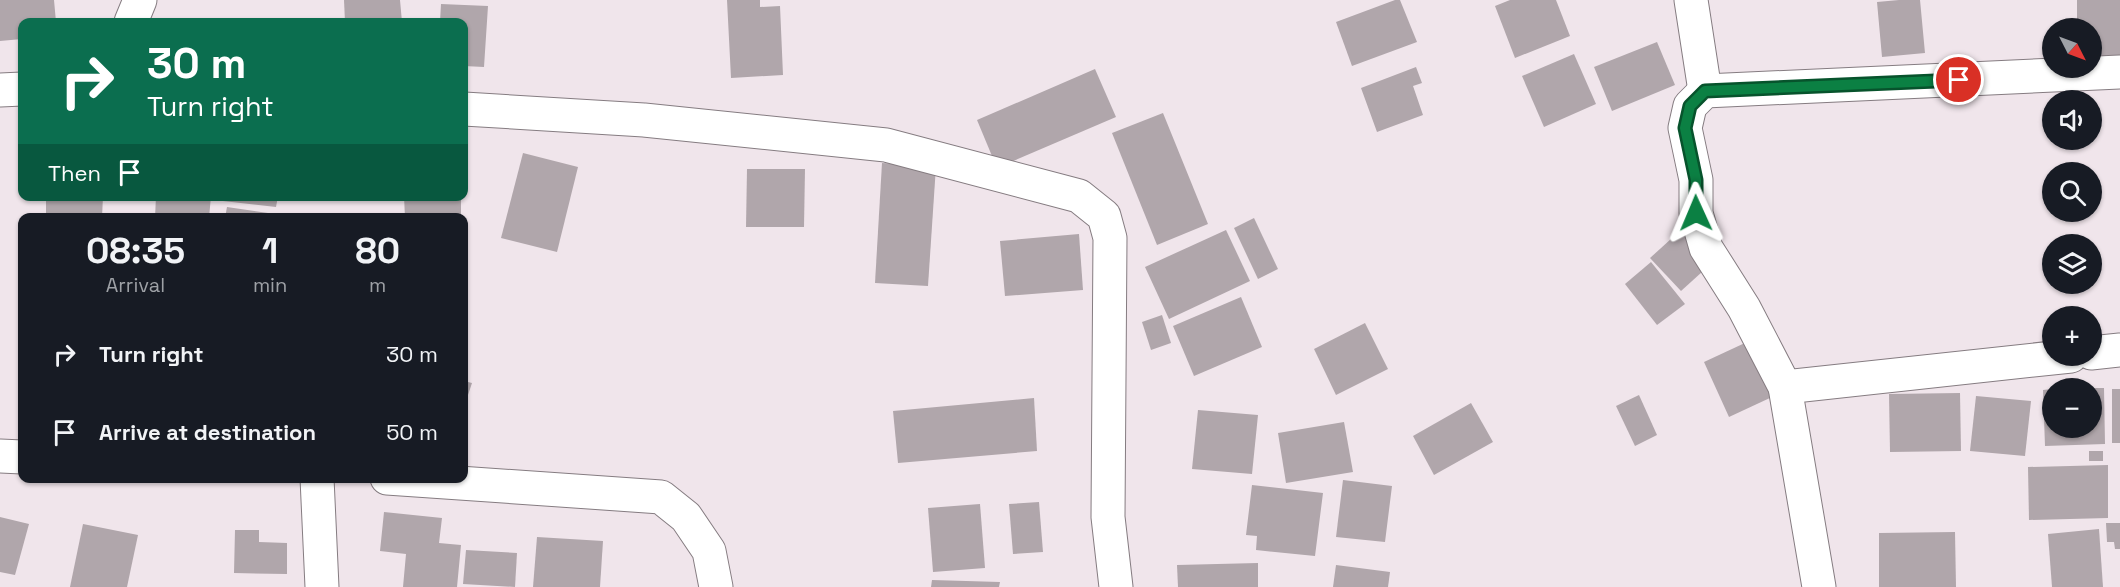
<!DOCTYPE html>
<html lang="en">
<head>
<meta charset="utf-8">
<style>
	body { margin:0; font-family:"Space Grotesk",sans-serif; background:#20242c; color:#f1f3f6; height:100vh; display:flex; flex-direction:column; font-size:22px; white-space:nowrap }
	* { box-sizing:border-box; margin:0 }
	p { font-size:20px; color:#9ea1a6 }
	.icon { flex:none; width:33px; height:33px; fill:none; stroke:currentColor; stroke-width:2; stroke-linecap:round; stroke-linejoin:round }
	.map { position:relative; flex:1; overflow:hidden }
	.side { position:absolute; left:18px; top:213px; width:450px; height:270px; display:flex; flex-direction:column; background:#171b24; border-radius:12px; box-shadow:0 2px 4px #0004 }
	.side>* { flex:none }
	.top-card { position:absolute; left:18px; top:18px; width:450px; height:183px; border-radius:12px; box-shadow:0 2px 4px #0004; background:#0b6e4f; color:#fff; overflow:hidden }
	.needle { width:39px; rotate:132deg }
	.buttons { position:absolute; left:2042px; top:18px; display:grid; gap:12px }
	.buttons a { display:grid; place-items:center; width:60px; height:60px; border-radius:50%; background:#171b24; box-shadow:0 2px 4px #0004; font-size:30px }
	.pin { position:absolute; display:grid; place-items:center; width:51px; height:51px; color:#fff; margin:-26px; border:3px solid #fff; border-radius:50%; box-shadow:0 2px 6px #0007 }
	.me { position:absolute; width:66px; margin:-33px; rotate:359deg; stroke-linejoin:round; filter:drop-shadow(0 0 4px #0008) }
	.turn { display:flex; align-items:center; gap:21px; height:126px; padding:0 30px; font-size:27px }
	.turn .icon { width:78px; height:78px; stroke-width:2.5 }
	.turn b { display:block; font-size:42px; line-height:51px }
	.then { display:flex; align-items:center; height:57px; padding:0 30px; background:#0003; gap:12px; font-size:22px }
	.eta { display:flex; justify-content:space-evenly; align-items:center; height:102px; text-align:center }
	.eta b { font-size:36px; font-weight:800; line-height:42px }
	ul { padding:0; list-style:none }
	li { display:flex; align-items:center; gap:18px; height:78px; padding:0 30px }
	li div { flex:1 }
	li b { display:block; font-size:22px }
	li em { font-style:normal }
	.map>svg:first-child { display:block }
	.building { fill:#b0a6ab }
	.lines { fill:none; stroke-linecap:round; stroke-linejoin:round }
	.minor-casing { stroke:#857c81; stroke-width:35 }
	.minor { stroke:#fff; stroke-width:33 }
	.route-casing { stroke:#07532c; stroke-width:15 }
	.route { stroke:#0b8043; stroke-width:10 }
</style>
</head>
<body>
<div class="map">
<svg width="2120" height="587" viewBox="0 0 2120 587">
	<rect width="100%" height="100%" fill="#f0e5eb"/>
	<!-- building -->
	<g class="building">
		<polygon points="0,0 54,0 56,22 22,22 22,39 0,41"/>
		<polygon points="344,0 400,0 402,22 345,22"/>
		<polygon points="727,0 760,0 760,7 780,6 783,75 731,78"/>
		<polygon points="1395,0 1400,0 1417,42 1352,66 1336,22"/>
		<polygon points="1510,0 1556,0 1570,36 1515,58 1495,6"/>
		<polygon points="1899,0 1920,0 1925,53 1882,57 1877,2"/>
		<polygon points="2077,0 2120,0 2120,58 2091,59 2091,28 2077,28"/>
		<polygon points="441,4 488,6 484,67 464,66 464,22 440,22"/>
		<polygon points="1657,42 1675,85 1612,111 1594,67"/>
		<polygon points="1574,54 1596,104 1544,127 1522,76"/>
		<polygon points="1416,67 1422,83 1413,86 1423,115 1377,132 1361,88"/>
		<polygon points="1095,69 1116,117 997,168 977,120"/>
		<polygon points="1163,113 1208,224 1157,245 1112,133"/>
		<polygon points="523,153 578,167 557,252 501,238"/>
		<polygon points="882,163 936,166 928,286 875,283"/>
		<polygon points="747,169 805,169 804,227 746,227"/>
		<polygon points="46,196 103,196 102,218 46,218"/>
		<polygon points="156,196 211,196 209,218 155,218"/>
		<polygon points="224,196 278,196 276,207 223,201"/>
		<polygon points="404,196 461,196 461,218 405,218"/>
		<polygon points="227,207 275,214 275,218 225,218"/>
		<polygon points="1254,218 1278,269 1258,279 1234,228"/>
		<polygon points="1682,229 1713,262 1681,291 1650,258"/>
		<polygon points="1226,230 1250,281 1169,319 1145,267"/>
		<polygon points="1079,234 1083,290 1005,296 1000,241"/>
		<polygon points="1651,262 1685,304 1657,325 1625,284"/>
		<polygon points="1241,297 1262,347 1194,376 1173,326"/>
		<polygon points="1162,315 1171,343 1151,350 1142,322"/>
		<polygon points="1365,323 1388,369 1336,395 1314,349"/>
		<polygon points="1747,342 1772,397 1729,417 1704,362"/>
		<polygon points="464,381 472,383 464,407"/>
		<polygon points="2091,388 2104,388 2105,444 2045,446 2043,390 2052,389 2052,428 2091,428"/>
		<rect x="2112" y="389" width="8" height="54"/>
		<polygon points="1960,393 1961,451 1890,452 1889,394"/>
		<polygon points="1639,395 1657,435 1635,446 1616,406"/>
		<polygon points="1976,396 2031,401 2025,456 1970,451"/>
		<polygon points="1034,398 1037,451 898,463 893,411"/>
		<polygon points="1471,403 1493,442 1434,475 1413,436"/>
		<polygon points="1198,410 1258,415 1252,474 1192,469"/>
		<polygon points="1344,422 1353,472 1286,483 1278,433"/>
		<rect x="2089" y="451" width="14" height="10"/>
		<polygon points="2108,465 2108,518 2029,520 2028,467"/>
		<polygon points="1343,480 1392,486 1385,542 1336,537"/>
		<polygon points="1252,485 1323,493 1315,556 1256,550 1257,536 1246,535"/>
		<polygon points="1039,502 1043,552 1013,554 1009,504"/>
		<polygon points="980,504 985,568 933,572 928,508"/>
		<polygon points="384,512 442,518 439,543 461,545 457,587 403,587 406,554 380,551"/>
		<polygon points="0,517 29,524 15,575 0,572"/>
		<polygon points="2106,523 2120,523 2120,549 2115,549 2114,542 2107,542"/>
		<polygon points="83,524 138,535 127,587 70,587"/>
		<polygon points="2099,529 2103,587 2052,587 2048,534"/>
		<polygon points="235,530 259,530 259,542 287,543 287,574 234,573"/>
		<polygon points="1955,532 1956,587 1879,587 1879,533"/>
		<polygon points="537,537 603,541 600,587 533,587"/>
		<polygon points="466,550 517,553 515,587 463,584"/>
		<polygon points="1258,563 1258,587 1178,587 1177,565"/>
		<polygon points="1336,565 1390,572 1388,587 1333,587"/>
		<polygon points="932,580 1000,582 999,587 931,587"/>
	</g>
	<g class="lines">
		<defs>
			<g id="minor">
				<polyline points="1691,0 1705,91"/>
				<polyline points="131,22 140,0"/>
				<polyline points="0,90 22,89"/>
				<polyline points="464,109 644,120 886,145 1079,196 1104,216 1110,238 1108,517 1116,587"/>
				<polyline points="2091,353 2120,350"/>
				<polyline points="1785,387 2071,356"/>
				<polyline points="0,456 22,457"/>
				<polyline points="317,478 322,587"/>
				<polyline points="387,478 661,497 686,517 709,551 716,587"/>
				<polyline points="1819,587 1785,387 1744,308 1706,248 1696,213 1696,180 1685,128 1690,106 1705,91 2120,72"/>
			</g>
		</defs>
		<!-- minor casing -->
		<use href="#minor" class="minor-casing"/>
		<!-- minor -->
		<use href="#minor" class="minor"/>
	</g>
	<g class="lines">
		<defs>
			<polyline id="route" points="1696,213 1696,180 1685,128 1690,106 1705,91 1959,80"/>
		</defs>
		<!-- route casing -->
		<use href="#route" class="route-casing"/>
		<!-- route -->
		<use href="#route" class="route"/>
	</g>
</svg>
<div class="buttons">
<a><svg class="needle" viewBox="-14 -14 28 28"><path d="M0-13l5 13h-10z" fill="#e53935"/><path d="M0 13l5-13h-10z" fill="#9ea1a6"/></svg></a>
<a><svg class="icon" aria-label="sound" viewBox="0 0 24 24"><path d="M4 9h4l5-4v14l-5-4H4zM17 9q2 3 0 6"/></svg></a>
<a><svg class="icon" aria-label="search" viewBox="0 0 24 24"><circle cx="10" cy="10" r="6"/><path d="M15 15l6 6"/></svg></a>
<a><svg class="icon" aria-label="layers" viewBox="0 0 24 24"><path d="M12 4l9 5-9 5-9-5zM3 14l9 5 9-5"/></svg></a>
<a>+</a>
<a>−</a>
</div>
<div class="pin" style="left:1959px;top:80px;background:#d93025"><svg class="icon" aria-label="arrive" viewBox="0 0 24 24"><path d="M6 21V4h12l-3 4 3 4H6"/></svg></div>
<svg class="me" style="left:1696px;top:213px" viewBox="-20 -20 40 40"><path d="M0-17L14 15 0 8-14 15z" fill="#0b8043" stroke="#fff" stroke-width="4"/></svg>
<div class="top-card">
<div class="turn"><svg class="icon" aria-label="right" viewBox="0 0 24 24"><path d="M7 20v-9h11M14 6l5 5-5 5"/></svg><div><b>30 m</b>Turn right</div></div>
<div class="then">Then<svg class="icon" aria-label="arrive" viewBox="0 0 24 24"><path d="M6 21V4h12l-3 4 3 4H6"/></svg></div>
</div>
<section class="side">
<div class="eta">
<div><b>08:35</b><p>Arrival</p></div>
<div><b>1</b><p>min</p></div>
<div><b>80</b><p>m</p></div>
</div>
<ul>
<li><svg class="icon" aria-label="right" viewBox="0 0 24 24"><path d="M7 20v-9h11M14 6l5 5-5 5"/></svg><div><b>Turn right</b></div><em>30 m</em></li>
<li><svg class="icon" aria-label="arrive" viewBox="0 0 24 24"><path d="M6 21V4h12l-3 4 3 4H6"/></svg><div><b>Arrive at destination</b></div><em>50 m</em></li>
</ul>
</section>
</div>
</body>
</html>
